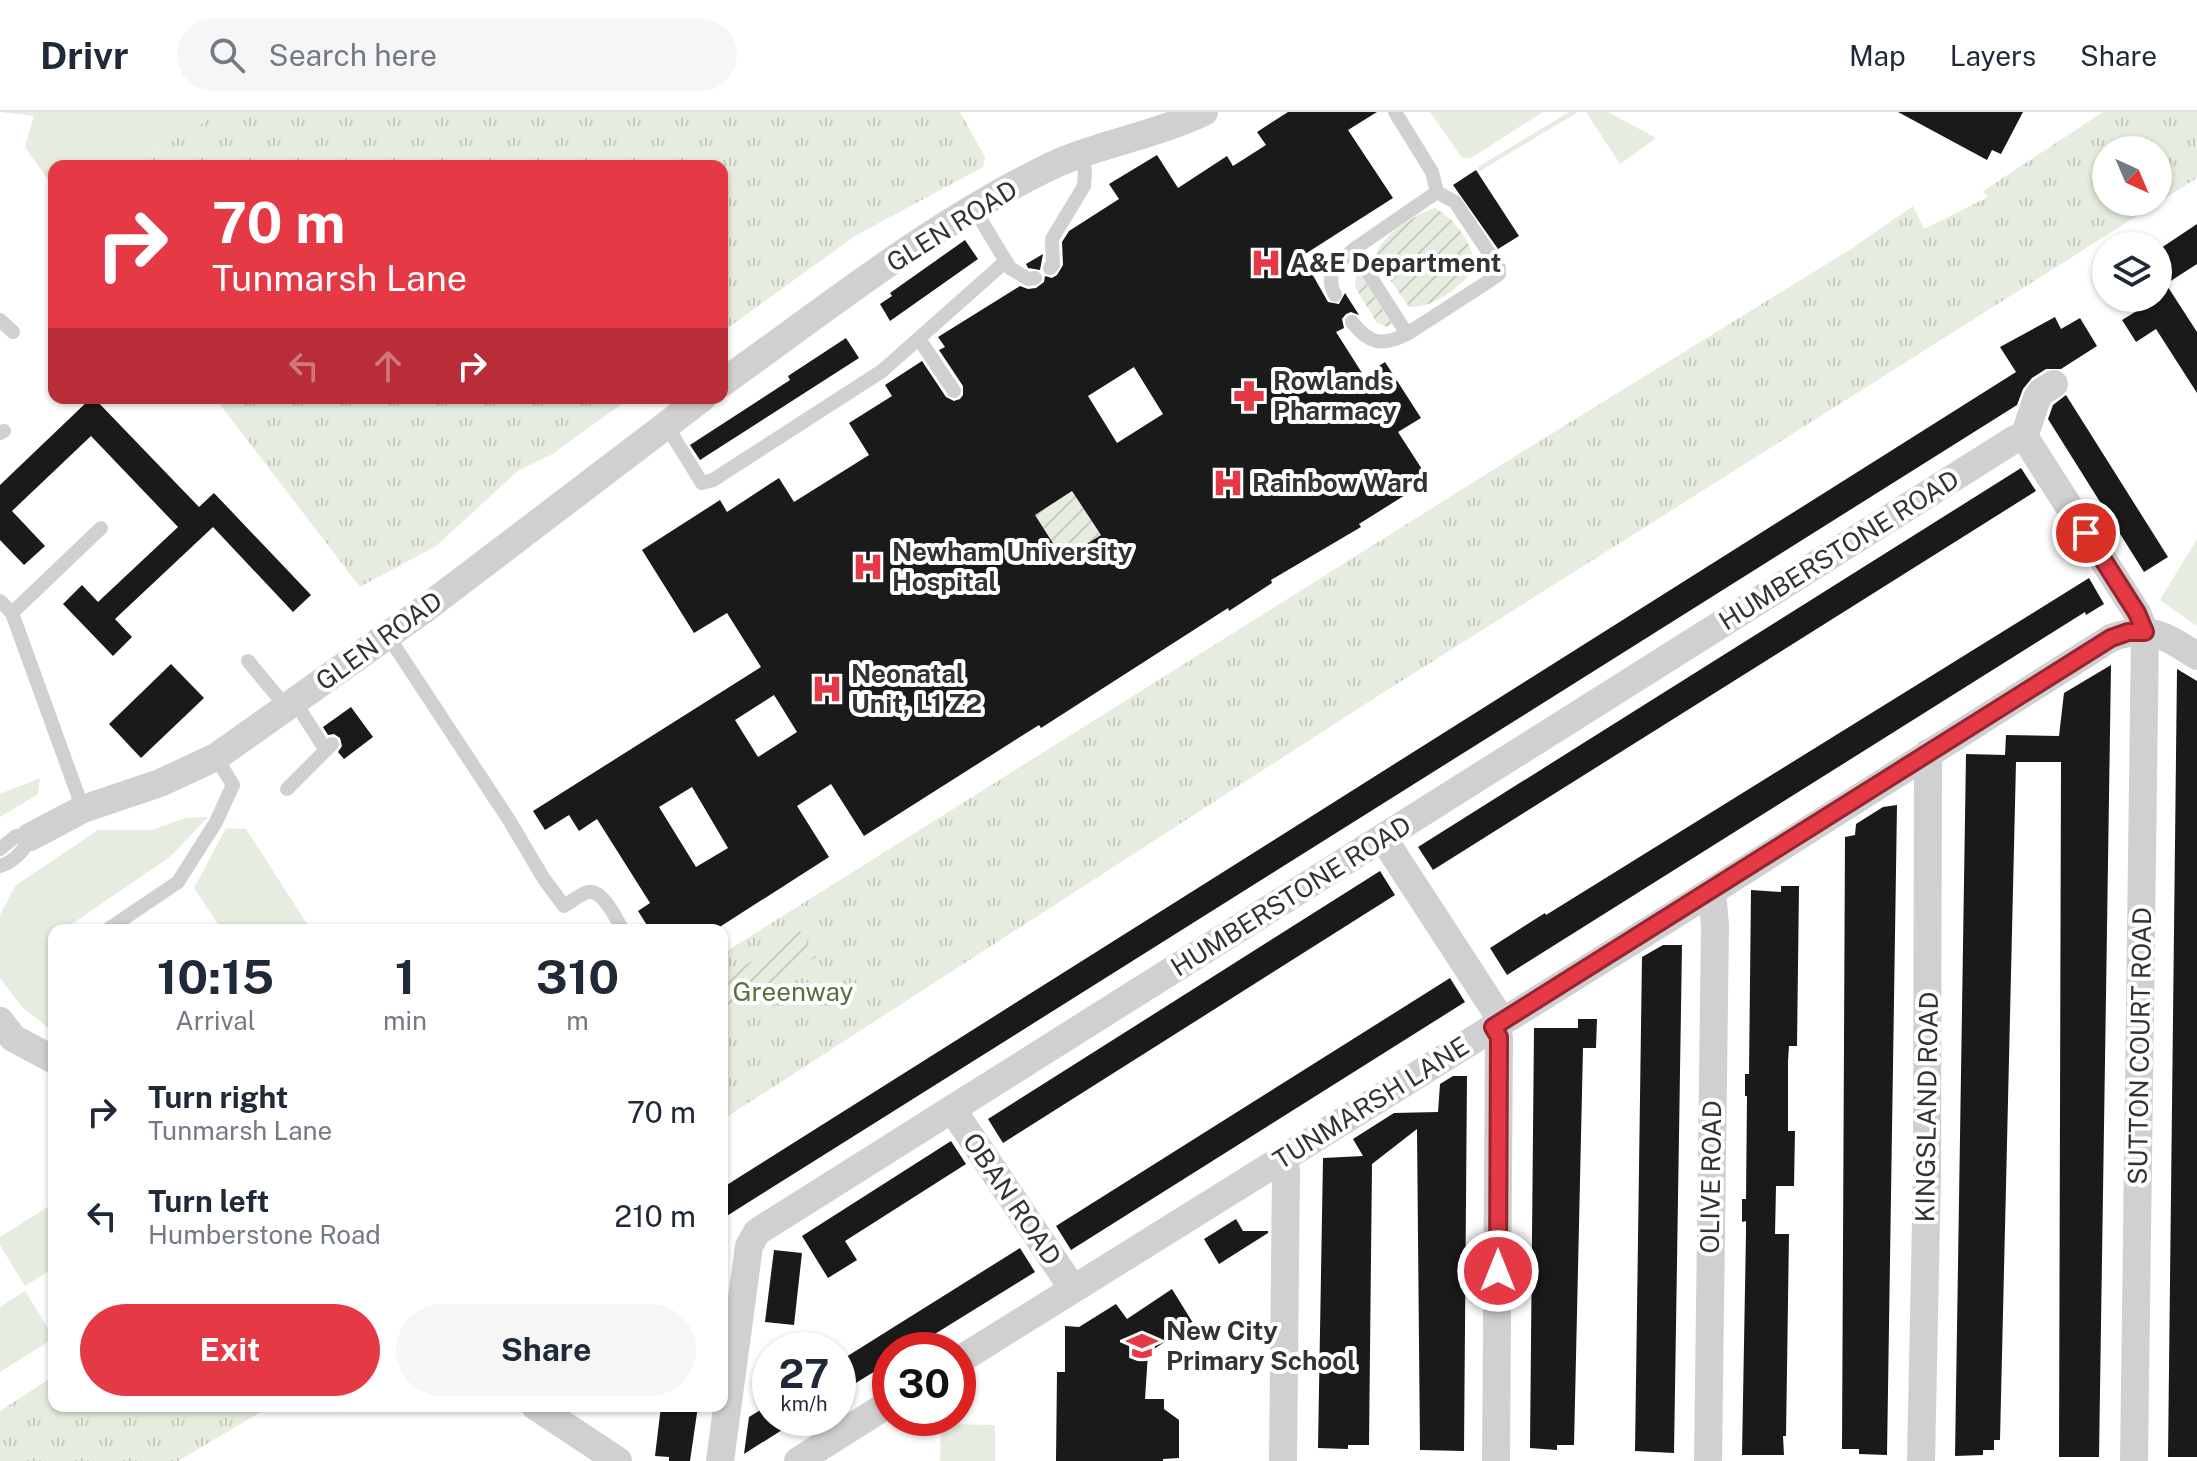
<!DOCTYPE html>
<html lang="en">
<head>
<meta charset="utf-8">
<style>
	body { margin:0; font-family:"Public Sans",sans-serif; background:#f6f6f7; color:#1f2937; height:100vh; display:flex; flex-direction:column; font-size:30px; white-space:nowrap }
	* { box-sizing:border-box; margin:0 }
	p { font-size:26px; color:#747a83 }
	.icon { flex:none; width:44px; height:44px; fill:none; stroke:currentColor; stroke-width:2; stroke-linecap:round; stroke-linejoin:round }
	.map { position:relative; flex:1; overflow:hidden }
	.sheet { position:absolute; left:48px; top:812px; width:680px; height:488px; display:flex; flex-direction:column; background:#fff; border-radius:16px; box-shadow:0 2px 6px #0004 }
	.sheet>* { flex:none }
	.top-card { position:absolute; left:48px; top:48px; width:680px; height:244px; border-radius:16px; box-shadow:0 2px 6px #0004; background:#e63946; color:#fff; overflow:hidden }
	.needle { width:52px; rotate:136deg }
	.tools { position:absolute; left:2092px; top:24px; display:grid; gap:16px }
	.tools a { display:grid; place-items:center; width:80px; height:80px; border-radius:50%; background:#fff; box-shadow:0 2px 6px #0004; font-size:40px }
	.speed { position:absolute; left:752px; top:1220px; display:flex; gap:16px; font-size:40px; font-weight:700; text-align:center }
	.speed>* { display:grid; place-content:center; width:104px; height:104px; border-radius:50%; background:#fff; box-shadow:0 2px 6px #0004; line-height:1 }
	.speed small { font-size:20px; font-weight:400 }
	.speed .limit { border:12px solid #d22; background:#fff; color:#111 }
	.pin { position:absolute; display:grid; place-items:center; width:68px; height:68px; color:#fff; margin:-34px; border:4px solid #fff; border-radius:50%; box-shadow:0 2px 8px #0007 }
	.me { position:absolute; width:88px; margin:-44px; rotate:0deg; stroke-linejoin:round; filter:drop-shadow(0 0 6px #0008) }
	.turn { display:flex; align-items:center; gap:28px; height:168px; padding:0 32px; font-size:36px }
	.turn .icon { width:104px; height:104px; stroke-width:2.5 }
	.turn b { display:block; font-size:56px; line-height:68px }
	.lanes { display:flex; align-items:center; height:76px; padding:0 32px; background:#0003; justify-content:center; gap:40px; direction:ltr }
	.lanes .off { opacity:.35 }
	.eta { display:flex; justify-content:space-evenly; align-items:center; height:136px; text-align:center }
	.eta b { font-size:48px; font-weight:700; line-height:56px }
	.action { display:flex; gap:16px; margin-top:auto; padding:16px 32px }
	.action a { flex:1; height:92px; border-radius:48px; background:#e63946; color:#fff; font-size:32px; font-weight:700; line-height:92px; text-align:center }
	.action a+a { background:#f6f6f7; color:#1f2937 }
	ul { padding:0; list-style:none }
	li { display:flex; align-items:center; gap:24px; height:104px; padding:0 32px }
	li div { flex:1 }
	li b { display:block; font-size:30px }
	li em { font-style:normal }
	header { display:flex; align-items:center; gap:48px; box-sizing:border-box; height:112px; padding:0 40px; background:#fff; border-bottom:2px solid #e0e1e3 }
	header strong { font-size:38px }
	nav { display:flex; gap:44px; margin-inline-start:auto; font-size:28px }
	.search { width:560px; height:72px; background:#f6f6f7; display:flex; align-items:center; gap:20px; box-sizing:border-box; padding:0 28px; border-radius:44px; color:#747a83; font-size:30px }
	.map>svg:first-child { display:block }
	.grass { fill:#e6ecdf }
	.park { fill:url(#park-tufts); fill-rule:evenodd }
	.garden { fill:url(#garden-furrows) }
	.building { fill:#1a1a1a; fill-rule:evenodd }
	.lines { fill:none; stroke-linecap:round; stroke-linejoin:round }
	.service { stroke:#d0d0d0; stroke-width:14 }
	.minor { stroke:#d0d0d0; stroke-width:28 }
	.route-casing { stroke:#96252e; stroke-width:20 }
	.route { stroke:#e63946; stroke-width:14 }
	.labels { text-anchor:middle; stroke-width:8; stroke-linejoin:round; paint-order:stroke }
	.street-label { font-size:26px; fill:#333; stroke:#fff }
	.poi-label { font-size:26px; font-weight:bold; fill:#333; stroke:#fff; text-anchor:start }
	.park-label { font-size:26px; fill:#56703f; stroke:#fff }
</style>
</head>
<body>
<header>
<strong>Drivr</strong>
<div class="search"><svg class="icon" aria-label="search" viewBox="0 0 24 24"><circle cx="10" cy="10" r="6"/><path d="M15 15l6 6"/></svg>Search here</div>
<nav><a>Map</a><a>Layers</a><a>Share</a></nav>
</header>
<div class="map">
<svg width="2197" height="1349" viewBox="0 0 2197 1349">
	<defs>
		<pattern id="park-tufts" width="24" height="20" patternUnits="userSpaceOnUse" patternTransform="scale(2)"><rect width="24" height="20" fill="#e6ecdf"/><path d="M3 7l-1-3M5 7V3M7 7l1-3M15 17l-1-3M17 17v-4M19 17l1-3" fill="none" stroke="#c6cbc0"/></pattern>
		<pattern id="garden-furrows" width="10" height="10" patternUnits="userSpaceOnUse" patternTransform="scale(2)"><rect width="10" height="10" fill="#e6ecdf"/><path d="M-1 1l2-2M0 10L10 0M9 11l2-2" fill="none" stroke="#c6cbc0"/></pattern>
	</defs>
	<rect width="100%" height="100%" fill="#fff"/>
	<!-- grass -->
	<g class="grass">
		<polygon points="0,0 216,0 199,14 126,54 54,54 54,76 25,35 34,4"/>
		<polygon points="1430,0 1543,0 1471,46 1462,46"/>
		<polygon points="1569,0 1578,0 1480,59 1478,55"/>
		<polygon points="1586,0 1608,0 1656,26 1620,52"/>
		<polygon points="2197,427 2197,514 2160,488"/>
		<polygon points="40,666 38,682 0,705 0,682"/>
		<polygon points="208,705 171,744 63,818 54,818 54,920 22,895 0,866 0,803 15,774 98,718 152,718 185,706"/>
		<polygon points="226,716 246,717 311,818 222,818 194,776"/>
		<polygon points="54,1091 54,1156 25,1174 0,1133 0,1125"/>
		<polygon points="25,1179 54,1226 0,1260 0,1195"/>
		<polygon points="941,1312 995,1313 995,1349 940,1349"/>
	</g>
	<!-- park -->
	<g class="park">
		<polygon points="216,0 960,0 985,45 983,55 855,124 722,220 722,54 126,54 199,14"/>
		<path d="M 2103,0 L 2197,0 L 2197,66 L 1370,589 L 722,1008 L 722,842 L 1488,361 L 1851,137 L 1913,94 L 1924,117 L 1988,85 L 1983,79 ZM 2106,38 L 2158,38 L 2158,90 L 2106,90 Z"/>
		<polygon points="215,286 630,286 551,343 519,358 436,434 360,475"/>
		<polygon points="54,1264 54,1294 271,1294 178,1349 0,1349 0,1299"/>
	</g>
	<!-- garden -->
	<g class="garden">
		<path d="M 1435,96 C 1457,108 1470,130 1476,153 C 1465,173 1433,197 1409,195 L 1375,146 C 1378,125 1416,102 1435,96 Z"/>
		<polygon points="1360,162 1392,212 1387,215 1377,211 1355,175 1356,165"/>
		<polygon points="1072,379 1101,423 1063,447 1035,403"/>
		<polygon points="800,819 816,845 722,904 722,868"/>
	</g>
	<!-- building -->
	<g class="building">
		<path d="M 1288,0 L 1377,0 L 1348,18 L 1393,86 L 1302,144 L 1328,190 L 1339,192 L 1345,181 L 1359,203 L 1351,200 L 1346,202 L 1342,207 L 1344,216 L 1336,220 L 1364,264 L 1385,250 L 1421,306 L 1398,320 L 1429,368 L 1359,412 L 1361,415 L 1271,468 L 1272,471 L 1229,499 L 1228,496 L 1041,616 L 1039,613 L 864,724 L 831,672 L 797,694 L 829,745 L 715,818 L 650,818 L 638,799 L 650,791 L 597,707 L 579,719 L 569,703 L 545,718 L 533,699 L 761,555 L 727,501 L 694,521 L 642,438 L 720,388 L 727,400 L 779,366 L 794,390 L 869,343 L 849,311 L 892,284 L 885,273 L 922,249 L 946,285 L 954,289 L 960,287 L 963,283 L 963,274 L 939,238 L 945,235 L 938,225 L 1020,174 L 1028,177 L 1036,176 L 1044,170 L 1045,164 L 1052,166 L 1057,163 L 1063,153 L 1062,130 L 1069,119 L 1119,87 L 1109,72 L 1157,43 L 1178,76 L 1227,44 L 1233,54 L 1266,33 L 1257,20 ZM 1134,255 L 1163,302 L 1117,331 L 1088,284 ZM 1072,379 L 1101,423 L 1063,447 L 1035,403 ZM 774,583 L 797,620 L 758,645 L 735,608 ZM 692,675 L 728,736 L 696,755 L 659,695 Z"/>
		<polygon points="1898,0 2023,0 2001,42 1992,38 1987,48"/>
		<polygon points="1476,58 1519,124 1498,137 1453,73"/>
		<polygon points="2197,112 2197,152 2166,172 2197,220 2197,281 2156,217 2136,230 2122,208 2158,186 2158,138"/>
		<polygon points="965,128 978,147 890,209 880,192 892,184 890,181"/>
		<polygon points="1043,142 1040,158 1028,156 1026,152"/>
		<polygon points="2055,205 2061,217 2080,206 2097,234 2061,257 2046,257 2032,266 2023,277 2017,293 722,1107 722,1076 2016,260 2000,235"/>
		<polygon points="846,226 859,246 700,348 690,333 790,268 788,264"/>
		<polygon points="2066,283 2168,445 2144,460 2048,307 2053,293"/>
		<polygon points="91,286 94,286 199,395 214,381 311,483 293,500 213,415 115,507 132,525 113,544 63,492 82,473 98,490 178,415 91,324 12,399 45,434 24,453 0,428 0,373"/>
		<polygon points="2021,356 2036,379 1433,758 1418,735"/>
		<polygon points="2089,466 2104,492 2086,503 2085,500 1507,863 1490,836 1545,801 1546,803"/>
		<polygon points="171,552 204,586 141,646 109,612"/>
		<polygon points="2111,553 2099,1345 2059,1345 2061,650 2016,650 2000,1328 1994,1328 1994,1338 1983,1338 1983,1343 1955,1344 1966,642 2005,643 2006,623 2059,624 2064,581"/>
		<polygon points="2177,557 2197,569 2197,1345 2168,1345"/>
		<polygon points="351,595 373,625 344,647 338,640 342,634 340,626 334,622 328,623 323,615"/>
		<polygon points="1897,693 1887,1343 1859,1342 1859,1337 1842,1337 1845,725 1855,723 1856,712 1883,695"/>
		<polygon points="1380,759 1395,783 1003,1031 988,1007"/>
		<polygon points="1781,774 1799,774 1797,934 1789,934 1788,949 1788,1019 1795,1019 1794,1074 1776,1074 1775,1122 1789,1122 1786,1324 1783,1324 1784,1343 1742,1343 1746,1121 1746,1109 1742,1110 1742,1087 1746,1087 1747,984 1745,984 1745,962 1749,962 1751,778 1781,780"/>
		<polygon points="1663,833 1682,833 1674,1341 1635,1339 1642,845"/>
		<polygon points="1450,866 1465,890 1071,1138 1056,1114"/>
		<polygon points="1578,907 1597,907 1596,936 1583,936 1574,1333 1557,1333 1557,1338 1530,1336 1534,916 1578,916"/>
		<polygon points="1453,964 1467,964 1464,1339 1420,1338 1417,1017 1372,1052 1369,1333 1348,1333 1348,1337 1318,1336 1323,1046 1363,1044 1353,1027 1394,1001 1438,1000 1440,972"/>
		<polygon points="951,1029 966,1052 845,1129 857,1148 828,1166 802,1124"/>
		<polygon points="1236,1107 1243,1119 1268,1119 1268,1121 1219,1152 1204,1127"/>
		<polygon points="1020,1136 1035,1160 909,1238 890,1238 890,1250 838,1282 838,1250"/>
		<polygon points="774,1138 802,1141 794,1213 765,1210"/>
		<polygon points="1172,1177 1193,1211 1148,1241 1145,1287 1164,1287 1164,1297 1179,1308 1179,1346 1163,1347 1163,1349 1056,1349 1057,1260 1065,1260 1065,1214 1079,1215 1116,1192 1127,1207"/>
		<polygon points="770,1292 770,1306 801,1306 744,1342 749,1305"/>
		<polygon points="661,1294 698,1294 690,1349 669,1349 669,1345 655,1344"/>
	</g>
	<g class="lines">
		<!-- service -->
		<g class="service">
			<polyline points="1395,0 1432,60 1437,80 1455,90 1499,156 1499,162 1489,169 1407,222 1359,147 1357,135 1437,80"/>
			<polyline points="973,95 1010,156 1028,167 1035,166"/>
			<polyline points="1050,156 1053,153 1052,127 1084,74 1085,60 1082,42"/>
			<path d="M 1335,183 C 1323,160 1340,148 1357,135"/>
			<polyline points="0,208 13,220"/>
			<path d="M 1352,210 C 1370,233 1383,234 1407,222"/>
			<polyline points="919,227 954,279"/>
			<polyline points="666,313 702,371 713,368 882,259 1006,149"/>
			<polyline points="0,321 4,319"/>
			<polyline points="0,489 12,501 83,697"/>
			<polyline points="12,501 101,416"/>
			<path d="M 388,524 L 509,708 L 544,767 L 564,794 C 571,790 580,782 588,780 C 603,777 616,807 623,818"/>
			<polyline points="248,549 287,596"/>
			<polyline points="295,590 325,637"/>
			<polyline points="287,677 332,632"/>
			<path d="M 0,737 L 16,724 L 30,725 C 25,738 14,750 0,754"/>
			<polyline points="107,818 178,770 216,710 233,673 216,645"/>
		</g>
		<!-- minor -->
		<g class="minor">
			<path d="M 722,271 C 826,197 928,115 1043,58 C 1094,32 1152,25 1204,0"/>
			<polyline points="2023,328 2037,286 2041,280 2054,272"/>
			<polyline points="30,725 83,697 160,671 216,645 422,499 702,286"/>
			<polyline points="1383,726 1502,909"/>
			<polyline points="0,909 13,926 54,948"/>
			<polyline points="1493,915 1499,925 1496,1349"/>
			<polyline points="952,997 1073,1177"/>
			<polyline points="1280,1048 1286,1058 1283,1349"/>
			<path d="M 958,1249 L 1709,781 L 2111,526 C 2149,512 2166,524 2197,544"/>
			<polyline points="535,1294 618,1349"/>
			<polyline points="720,1349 749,1134 757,1120 2015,327 2023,328 2029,332 2137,501 2145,520 2134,1349"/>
			<polyline points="798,1349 890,1291"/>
			<polyline points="1708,1349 1715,813 1713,791 1709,781"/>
			<polyline points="1921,1349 1927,1060 1928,641"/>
		</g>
	</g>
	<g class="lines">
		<defs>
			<polyline id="route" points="1498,1159 1499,925 1493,915 2111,526 2128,520 2145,520 2137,501 2086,421"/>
		</defs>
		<!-- route casing -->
		<use href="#route" class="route-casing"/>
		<!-- route -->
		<use href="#route" class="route"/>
	</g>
	<!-- icons -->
	<defs>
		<symbol id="hospital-bare" viewBox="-9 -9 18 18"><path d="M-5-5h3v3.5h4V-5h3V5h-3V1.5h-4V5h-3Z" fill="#e63946" stroke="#fff" stroke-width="2.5" paint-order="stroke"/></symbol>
		<symbol id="pharmacy-bare" viewBox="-9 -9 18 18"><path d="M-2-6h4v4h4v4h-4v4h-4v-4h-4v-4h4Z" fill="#e63946" stroke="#fff" stroke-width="2.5" paint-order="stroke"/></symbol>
		<symbol id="school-bare" viewBox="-9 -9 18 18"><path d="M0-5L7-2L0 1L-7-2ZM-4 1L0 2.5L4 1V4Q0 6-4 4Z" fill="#e63946" stroke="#fff" stroke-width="2.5" paint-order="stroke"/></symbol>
	</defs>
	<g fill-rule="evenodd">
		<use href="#hospital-bare" x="1244" y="129" width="44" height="44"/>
		<use href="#pharmacy-bare" x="1227" y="262" width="44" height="44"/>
		<use href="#hospital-bare" x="1206" y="349" width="44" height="44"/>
		<use href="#hospital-bare" x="846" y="433" width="44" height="44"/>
		<use href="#hospital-bare" x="805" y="555" width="44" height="44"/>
		<use href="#school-bare" x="1120" y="1212" width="44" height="44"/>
	</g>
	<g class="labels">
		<!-- street labels -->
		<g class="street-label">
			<text transform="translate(952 114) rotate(-32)" y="9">GLEN ROAD</text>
			<text transform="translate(1839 438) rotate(-32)" y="9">HUMBERSTONE ROAD</text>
			<text transform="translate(379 529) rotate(-36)" y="9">GLEN ROAD</text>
			<text transform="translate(1291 784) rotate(-32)" y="9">HUMBERSTONE ROAD</text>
			<text transform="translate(2140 934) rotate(-89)" y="9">SUTTON COURT ROAD</text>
			<text transform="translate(1371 991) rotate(-32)" y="9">TUNMARSH LANE</text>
			<text transform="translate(1927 995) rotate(-89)" y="9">KINGSLAND ROAD</text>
			<text transform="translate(1711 1065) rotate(-89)" y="9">OLIVE ROAD</text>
			<text transform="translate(1012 1087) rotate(56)" y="9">OBAN ROAD</text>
		</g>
		<!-- poi labels -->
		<g class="poi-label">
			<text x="1290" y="160">A&amp;E Department</text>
			<text x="1273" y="278">Rowlands<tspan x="1273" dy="30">Pharmacy</tspan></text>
			<text x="1252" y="380">Rainbow Ward</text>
			<text x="892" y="449">Newham University<tspan x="892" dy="30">Hospital</tspan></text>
			<text x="851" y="571">Neonatal<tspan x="851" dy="30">Unit, L1 Z2</tspan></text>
			<text x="1166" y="1228">New City<tspan x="1166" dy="30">Primary School</tspan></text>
		</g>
		<!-- park labels -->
		<g class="park-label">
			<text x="793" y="889">Greenway</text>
		</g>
	</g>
</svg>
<div class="tools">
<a><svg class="needle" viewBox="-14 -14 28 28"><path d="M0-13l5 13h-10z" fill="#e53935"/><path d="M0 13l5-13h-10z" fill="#747a83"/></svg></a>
<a><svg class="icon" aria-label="layers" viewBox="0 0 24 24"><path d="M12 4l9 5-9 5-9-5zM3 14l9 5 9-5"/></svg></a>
</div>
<div class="speed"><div>27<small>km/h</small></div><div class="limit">30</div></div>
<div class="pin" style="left:2086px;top:421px;background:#d93025"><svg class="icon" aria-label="arrive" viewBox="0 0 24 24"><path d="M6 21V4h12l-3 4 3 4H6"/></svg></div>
<svg class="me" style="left:1498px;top:1159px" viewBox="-20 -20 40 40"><circle r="17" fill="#e63946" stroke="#fff" stroke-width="3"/><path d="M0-11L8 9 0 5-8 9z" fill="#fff"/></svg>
<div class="top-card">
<div class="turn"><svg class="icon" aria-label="right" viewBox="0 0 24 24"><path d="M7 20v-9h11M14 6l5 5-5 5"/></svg><div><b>70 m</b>Tunmarsh Lane</div></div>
<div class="lanes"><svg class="icon off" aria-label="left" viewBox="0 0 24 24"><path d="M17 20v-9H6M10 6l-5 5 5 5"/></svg><svg class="icon off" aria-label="ahead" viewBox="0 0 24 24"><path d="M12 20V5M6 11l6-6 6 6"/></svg><svg class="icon" aria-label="right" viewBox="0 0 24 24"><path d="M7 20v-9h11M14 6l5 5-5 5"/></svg></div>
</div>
<section class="sheet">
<div class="eta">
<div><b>10:15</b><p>Arrival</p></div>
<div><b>1</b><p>min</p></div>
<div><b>310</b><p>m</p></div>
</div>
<ul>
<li><svg class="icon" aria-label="right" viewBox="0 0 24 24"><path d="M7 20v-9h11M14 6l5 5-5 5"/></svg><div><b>Turn right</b><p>Tunmarsh Lane</p></div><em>70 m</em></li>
<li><svg class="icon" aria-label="left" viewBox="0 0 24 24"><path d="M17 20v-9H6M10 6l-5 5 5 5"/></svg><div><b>Turn left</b><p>Humberstone Road</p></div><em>210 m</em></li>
</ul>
<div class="action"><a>Exit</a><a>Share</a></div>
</section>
</div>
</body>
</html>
